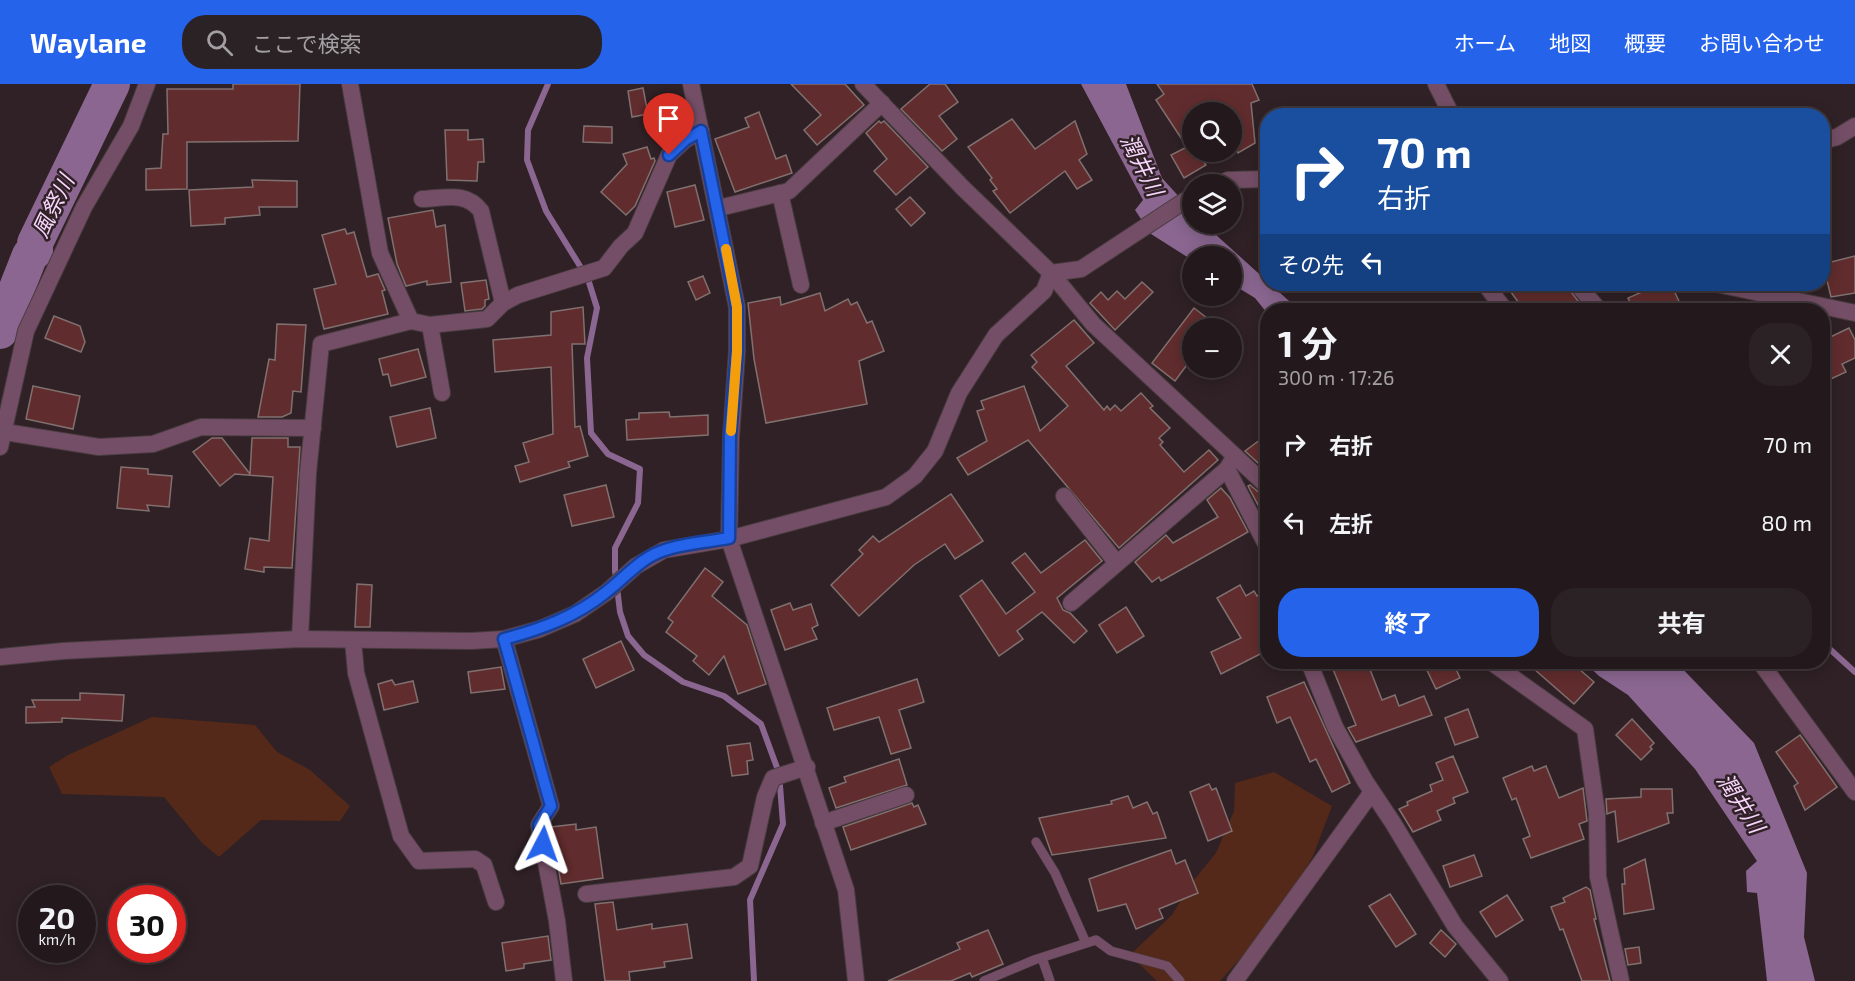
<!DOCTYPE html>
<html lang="ja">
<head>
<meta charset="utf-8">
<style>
	body { margin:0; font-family:"Exo 2","Noto Sans JP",sans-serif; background:#2b2225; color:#f1f3f6; height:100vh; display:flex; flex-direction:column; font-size:22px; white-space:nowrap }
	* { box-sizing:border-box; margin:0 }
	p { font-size:20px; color:#a3a0a3 }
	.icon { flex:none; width:33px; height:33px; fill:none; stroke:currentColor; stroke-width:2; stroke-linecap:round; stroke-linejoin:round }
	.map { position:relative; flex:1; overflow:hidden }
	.panel { position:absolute; left:1260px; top:219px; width:570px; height:366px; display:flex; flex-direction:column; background:#23191c; border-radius:24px; box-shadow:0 3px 15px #0003,0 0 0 2px #40383b }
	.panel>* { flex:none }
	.hud { position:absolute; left:1260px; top:24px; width:570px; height:183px; border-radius:24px; box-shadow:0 3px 15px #0003,0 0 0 2px #40383b; background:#1a4fa0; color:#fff; overflow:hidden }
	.fabs { position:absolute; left:1182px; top:18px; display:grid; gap:12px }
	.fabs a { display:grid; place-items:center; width:60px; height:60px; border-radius:50%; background:#23191c; box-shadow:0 3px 15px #0003,0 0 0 2px #40383b; font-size:30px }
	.speed { position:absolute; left:18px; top:801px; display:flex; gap:12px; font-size:30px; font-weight:700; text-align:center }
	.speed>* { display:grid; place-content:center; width:78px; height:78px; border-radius:50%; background:#23191c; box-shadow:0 3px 15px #0003,0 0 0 2px #40383b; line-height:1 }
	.speed small { font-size:15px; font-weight:400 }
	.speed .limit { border:9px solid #d22; background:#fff; color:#111 }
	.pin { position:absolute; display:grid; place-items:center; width:51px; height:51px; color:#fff; margin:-62px -26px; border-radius:50% 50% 50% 0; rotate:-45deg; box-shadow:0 0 6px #0007 }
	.pin .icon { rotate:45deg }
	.me { position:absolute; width:66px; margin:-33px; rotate:4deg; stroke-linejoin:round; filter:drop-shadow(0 0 4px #0008) }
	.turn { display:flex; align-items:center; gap:21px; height:126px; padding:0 18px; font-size:27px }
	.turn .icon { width:78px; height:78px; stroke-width:2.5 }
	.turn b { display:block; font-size:42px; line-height:51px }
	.then { display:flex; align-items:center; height:57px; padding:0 18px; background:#0003; gap:12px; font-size:22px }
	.round { display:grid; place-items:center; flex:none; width:63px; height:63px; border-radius:24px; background:#2b2225 }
	.summary { display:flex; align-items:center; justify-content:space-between; height:102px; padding:0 18px }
	h1 { font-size:36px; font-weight:700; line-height:45px }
	.primary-button { display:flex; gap:12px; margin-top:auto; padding:12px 18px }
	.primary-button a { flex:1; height:69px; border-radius:24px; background:#2563eb; color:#fff; font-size:24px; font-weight:700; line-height:69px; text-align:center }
	.primary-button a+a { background:#2b2225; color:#f1f3f6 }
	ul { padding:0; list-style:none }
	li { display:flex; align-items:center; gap:18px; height:78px; padding:0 18px }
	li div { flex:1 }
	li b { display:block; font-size:22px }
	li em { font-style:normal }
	header { display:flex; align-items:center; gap:36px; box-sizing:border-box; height:84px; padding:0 30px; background:#2563eb; color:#fff }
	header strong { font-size:28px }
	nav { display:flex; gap:33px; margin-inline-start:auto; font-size:21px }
	.search { width:420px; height:54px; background:#2b2225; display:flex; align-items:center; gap:15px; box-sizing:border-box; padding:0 21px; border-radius:24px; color:#a3a0a3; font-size:22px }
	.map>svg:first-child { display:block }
	.green { fill:#552919 }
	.water { fill:#8a6690 }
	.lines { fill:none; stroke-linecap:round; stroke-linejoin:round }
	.stream { stroke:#8a6690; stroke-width:6 }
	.river { stroke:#8a6690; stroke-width:36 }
	.building { fill:#612c2d; stroke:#817070; stroke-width:1.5 }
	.service-casing { stroke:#493c40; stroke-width:10 }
	.minor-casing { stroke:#493c40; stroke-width:18 }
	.tertiary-casing { stroke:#493c40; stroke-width:18 }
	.service { stroke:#744e66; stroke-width:9 }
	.minor { stroke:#744e66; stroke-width:16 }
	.tertiary { stroke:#744e66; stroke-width:16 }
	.route-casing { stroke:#184099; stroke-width:15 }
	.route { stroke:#2563eb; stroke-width:10 }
	.slow { stroke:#f59e0b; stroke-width:10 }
	.labels { text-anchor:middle; stroke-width:5; stroke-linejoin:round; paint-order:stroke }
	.water-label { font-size:22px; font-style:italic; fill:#f8d6fd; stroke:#2f2125 }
</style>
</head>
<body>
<header>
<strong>Waylane</strong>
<div class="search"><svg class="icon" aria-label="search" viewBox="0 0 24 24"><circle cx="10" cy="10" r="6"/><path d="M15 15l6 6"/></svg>ここで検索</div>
<nav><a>ホーム</a><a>地図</a><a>概要</a><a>お問い合わせ</a></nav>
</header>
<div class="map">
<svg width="1855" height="897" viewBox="0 0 1855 897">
	<rect width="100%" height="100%" fill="#2f2125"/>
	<!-- green -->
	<g class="green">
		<polygon points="152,633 255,641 277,668 310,686 350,722 340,737 261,736 219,773 202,759 164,713 62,710 49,683 68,671"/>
		<polygon points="1274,688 1332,722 1313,772 1273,838 1220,897 1157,897 1130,871 1172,831 1193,797 1216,769 1234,727 1235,699"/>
	</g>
	<!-- water -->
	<g class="water">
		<polygon points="1081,0 1126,0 1162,94 1192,127 1192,140 1204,140 1299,226 1268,226 1267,229 1255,214 1232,200 1232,172 1192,172 1192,176 1151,150 1135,126 1143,116"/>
		<polygon points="1584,578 1676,578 1754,659 1807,789 1804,853 1815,897 1767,897 1757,809 1747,808 1746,787 1757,777 1695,685 1628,611 1599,592"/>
	</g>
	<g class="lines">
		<!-- stream -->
		<g class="stream">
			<polyline points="548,0 528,46 527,76 546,127 588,195 597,224 587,274 591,349 608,370 640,385 638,419 615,464 615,487 620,528 628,552 644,571 683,598 724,612 761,640 779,689 783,740 750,816 754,897"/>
			<polyline points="1822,558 1855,588"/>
		</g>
		<!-- river -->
		<polyline class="river" points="0,247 30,171 35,167 35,159 112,0"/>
	</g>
	<!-- building -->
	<g class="building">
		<polygon points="233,0 300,0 298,57 187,58 187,105 146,106 146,85 161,84 163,50 168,50 167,5 233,5"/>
		<polygon points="791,0 845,0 864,21 817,61 804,46 821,31"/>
		<polygon points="930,0 945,0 958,18 939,32 957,55 942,67 901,25"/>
		<polygon points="1157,0 1252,0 1259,16 1251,19 1255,59 1238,69 1232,57 1232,28 1192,28 1192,68 1198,68 1206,81 1184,94 1171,71 1187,63 1156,16 1164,10"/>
		<polygon points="643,4 648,30 632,33 628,7"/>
		<polygon points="759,28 776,75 786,71 792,89 735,108 715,55 749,43 745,34"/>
		<polygon points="1012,35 1035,65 1075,37 1087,70 1079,76 1092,96 1077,105 1065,87 1010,129 993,107 997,105 990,96 992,94 968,63"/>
		<polygon points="879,37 881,39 884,37 928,83 896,111 874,87 887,75 866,49"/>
		<polygon points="584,42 612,43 612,59 583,58"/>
		<polygon points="445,46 468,46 468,56 483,55 484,78 478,78 477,97 447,96"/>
		<polygon points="647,63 651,75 654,74 655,77 635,122 626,131 601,108 627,80 623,70"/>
		<polygon points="252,96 297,97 297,123 259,123 260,131 225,134 225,140 191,142 189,106 253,103"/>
		<polygon points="695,101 704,136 675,143 667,108"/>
		<polygon points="910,113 925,129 911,142 896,125"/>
		<polygon points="433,126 436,143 445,141 451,198 427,201 427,197 406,202 397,180 388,134"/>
		<polygon points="345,145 347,150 354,148 367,193 378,190 385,206 382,207 388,230 324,245 314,205 336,200 322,151"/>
		<polygon points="1855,172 1855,209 1831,213 1823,180"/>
		<polygon points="703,192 710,209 696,216 688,198"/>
		<polygon points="486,196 489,215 485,216 485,222 482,225 465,227 461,199"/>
		<polygon points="1142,198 1153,208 1115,246 1090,219 1101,208 1108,216 1117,207 1125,215"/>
		<polygon points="1505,200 1565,200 1585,226 1524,226"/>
		<polygon points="1660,200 1671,200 1683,226 1634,226 1628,214"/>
		<polygon points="820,209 825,227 848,215 851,221 857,218 867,239 872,237 884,267 859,277 867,320 766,339 754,275 748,219 780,213 781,221"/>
		<polygon points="583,223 585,260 572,260 575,343 580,342 588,372 568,378 570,383 520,398 515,382 529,378 523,359 553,350 551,283 495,288 493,256 551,251 551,228"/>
		<polygon points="1194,224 1220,244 1192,244 1192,274 1175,297 1152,279"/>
		<polygon points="54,232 80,242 85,258 81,268 45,254"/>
		<polygon points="1074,236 1094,259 1066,282 1104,326 1107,322 1110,326 1115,321 1121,327 1141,309 1153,322 1150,324 1170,344 1159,354 1163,358 1160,361 1184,388 1209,366 1218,376 1119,464 1028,356 968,391 957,374 987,357 977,327 984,325 981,317 1024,302 1040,347 1068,322 1032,283 1037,278 1031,271"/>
		<polygon points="277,240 306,241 301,308 293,307 291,329 282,333 258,333 269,275 275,276"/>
		<polygon points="1849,244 1855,256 1855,274 1842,280 1846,288 1822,299 1822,257"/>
		<polygon points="418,265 426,293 391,302 388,290 383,291 379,275"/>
		<polygon points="33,302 80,312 73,345 26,335"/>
		<polygon points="430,324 436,354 397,363 390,333"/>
		<polygon points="669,328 670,333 708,331 708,351 627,356 626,336 639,335 639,329"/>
		<polygon points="1268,350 1268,388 1245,367"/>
		<polygon points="212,354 222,354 250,390 252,354 288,354 288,363 300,363 292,484 264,483 264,488 245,485 250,454 269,457 273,393 235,390 220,402 193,368"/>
		<polygon points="121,383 148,385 148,390 172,392 169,423 147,421 149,427 117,424"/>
		<polygon points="606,401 614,433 572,442 564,411"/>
		<polygon points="1250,401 1268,416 1266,436 1248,402"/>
		<polygon points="1221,404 1230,414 1248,448 1161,497 1159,493 1152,498 1135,478 1166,451 1173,459 1218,433 1207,416"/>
		<polygon points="951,410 983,457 955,475 945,460 914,481 859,532 831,501 863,470 859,466 873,452 879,458"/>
		<polygon points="1085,456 1102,477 1057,514 1063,526 1070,529 1087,547 1074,559 1042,528 1017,547 1023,555 999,572 960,512 982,496 1006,530 1035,508 1012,479 1025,469 1041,489"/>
		<polygon points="705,484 723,498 712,512 747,541 766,600 738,610 724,572 709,591 693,577 697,572 666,548 673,538 668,534"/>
		<polygon points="357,500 372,501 370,543 355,543"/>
		<polygon points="1240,501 1246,512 1254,507 1257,512 1268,506 1268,566 1221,590 1211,568 1241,554 1217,514"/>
		<polygon points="790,519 793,526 811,520 818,541 812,544 817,555 785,566 771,526"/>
		<polygon points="1126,523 1144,552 1117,569 1099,541"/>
		<polygon points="621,557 634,586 596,604 583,575"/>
		<polygon points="1330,578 1367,578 1382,616 1395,611 1399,622 1424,612 1432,631 1356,658 1348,644 1356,641"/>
		<polygon points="1423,578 1453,578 1460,594 1436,605"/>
		<polygon points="1526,578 1571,578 1594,598 1574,620"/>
		<polygon points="501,583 505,605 471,609 468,588"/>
		<polygon points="917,595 924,618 899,626 911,664 891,670 879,633 834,646 827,624"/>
		<polygon points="392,596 395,601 413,597 418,618 384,626 378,600"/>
		<polygon points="1304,598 1350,699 1332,708 1316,675 1310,678 1290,633 1277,639 1267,613"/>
		<polygon points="80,609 124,611 122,637 62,634 62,638 26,639 26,623 35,623 32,616 80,616"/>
		<polygon points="1468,625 1478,653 1455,661 1445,634"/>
		<polygon points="1632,635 1654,659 1650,663 1652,665 1641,676 1616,651"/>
		<polygon points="1800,651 1837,703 1805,726 1794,702 1798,699 1776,668"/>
		<polygon points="750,659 753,676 747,677 748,690 732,692 727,662"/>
		<polygon points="1453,672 1468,708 1453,714 1455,719 1437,727 1441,736 1413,748 1399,725 1408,721 1407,718 1432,707 1430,701 1443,696 1436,679"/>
		<polygon points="899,675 907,701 836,724 829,704 846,698 844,693"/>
		<polygon points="1532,682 1534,687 1546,682 1559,714 1583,704 1587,737 1579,740 1584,755 1531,774 1523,755 1530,752 1516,714 1512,716 1503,694"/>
		<polygon points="1209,700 1212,706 1216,704 1232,747 1208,757 1190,708"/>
		<polygon points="1641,705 1672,705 1673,729 1667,729 1669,739 1618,758 1615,727 1607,730 1606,715 1641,713"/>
		<polygon points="1128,712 1133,724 1147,718 1153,730 1157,728 1166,754 1052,771 1039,734 1112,720 1111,717"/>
		<polygon points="912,719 914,723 918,721 926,740 851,766 843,743"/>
		<polygon points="576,740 576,746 596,743 603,794 561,800 551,743"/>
		<polygon points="1171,766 1176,780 1185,776 1198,809 1159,825 1163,834 1136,845 1126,820 1098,827 1089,795"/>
		<polygon points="1474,771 1482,792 1450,803 1443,782"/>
		<polygon points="1645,775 1654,825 1624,830 1622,800 1625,800 1624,785"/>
		<polygon points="1586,803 1590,806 1596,835 1594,835 1610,897 1582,897 1563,845 1560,846 1551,823 1565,818 1563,814"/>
		<polygon points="1390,810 1416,850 1396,863 1369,822"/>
		<polygon points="1507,811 1523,836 1496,853 1480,828"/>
		<polygon points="613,818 617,846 652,840 652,845 687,840 692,874 664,878 665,883 629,888 630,897 605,897 595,820"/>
		<polygon points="988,846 1003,880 972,893 970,889 951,897 888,897 960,865 957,859"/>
		<polygon points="1441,846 1456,860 1445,873 1430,859"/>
		<polygon points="548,852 551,876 524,880 524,884 506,887 502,859"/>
		<polygon points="1639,863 1641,879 1628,881 1625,865"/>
	</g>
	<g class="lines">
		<defs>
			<g id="service">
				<polyline points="1036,758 1055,789 1086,859"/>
				<polyline points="1042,874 1050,897"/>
				<polyline points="984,897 1034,876 1096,856 1111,867 1167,882 1180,897"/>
			</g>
			<g id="minor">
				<polyline points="350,0 380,169 411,237 430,241 487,235 503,219 518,211 604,184 621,162 635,149 669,71 685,56 701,47"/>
				<polyline points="691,0 737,223 737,267 731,353 729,455 846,806 856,897"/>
				<polyline points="863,0 963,104 1051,189 1093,240 1235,372 1227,385 1268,464"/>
				<polyline points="1436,0 1452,32"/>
				<polyline points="1822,57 1837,53 1855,42"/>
				<polyline points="1218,100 1228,96 1268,95"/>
				<polyline points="780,109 801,201"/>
				<path d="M 422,115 C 446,114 466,107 481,127 L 503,219"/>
				<polyline points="719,124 789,107 882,19"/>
				<polyline points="1051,189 1081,185 1192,112"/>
				<polyline points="1577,200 1599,226"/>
				<polyline points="1717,200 1855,229"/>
				<polyline points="430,241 442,309"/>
				<polyline points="5,348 99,363 153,360 201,343 313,344"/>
				<polyline points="0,363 26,247 84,123 131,42 147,0"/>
				<polyline points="1235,372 1268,403"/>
				<polyline points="1064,412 1116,478"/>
				<polyline points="1071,519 1227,385"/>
				<polyline points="300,555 308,389 321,260 411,237"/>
				<polyline points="504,555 551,722 539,741 557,837 564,897"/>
				<polyline points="353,556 356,589 401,752 419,777 475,775 484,781 496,818"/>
				<polyline points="1309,578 1335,643 1365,697 1393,739 1455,842 1500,897"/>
				<polyline points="1491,578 1585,645 1597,730 1598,793 1621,897"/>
				<polyline points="823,739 906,711"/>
				<polyline points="586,810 734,793 750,782 765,713 773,694 807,683"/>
				<polyline points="1235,897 1372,708"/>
			</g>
			<g id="tertiary">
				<polyline points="1485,200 1505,226"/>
				<polyline points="0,573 63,567 300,555 471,557 504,555 540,545 575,530 607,508 636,482 664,466 729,455 886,413 915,392 935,367 959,309 996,251 1044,207 1051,189"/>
				<polyline points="1760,578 1855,708"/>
			</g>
		</defs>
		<!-- service casing -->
		<use href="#service" class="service-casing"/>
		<!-- minor casing -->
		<use href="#minor" class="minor-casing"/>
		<!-- tertiary casing -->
		<use href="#tertiary" class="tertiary-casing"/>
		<!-- service -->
		<use href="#service" class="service"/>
		<!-- minor -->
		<use href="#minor" class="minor"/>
		<!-- tertiary -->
		<use href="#tertiary" class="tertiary"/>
	</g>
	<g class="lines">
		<defs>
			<path id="route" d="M 543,760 L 539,741 L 551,722 L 504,555 C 541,545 575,533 605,509 C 625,494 641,473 665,466 C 685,459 709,458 729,454 L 730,352 L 737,267 L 737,223 L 701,47 L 685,56 L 669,71"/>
		</defs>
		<!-- route casing -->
		<use href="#route" class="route-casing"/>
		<!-- route -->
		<use href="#route" class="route"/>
		<!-- slow -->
		<polyline class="slow" points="726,165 737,223 737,267 731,347"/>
	</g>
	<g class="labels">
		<!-- water labels -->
		<g class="water-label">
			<text transform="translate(1142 81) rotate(63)" y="8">潤井川</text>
			<text transform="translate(53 122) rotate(-64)" y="8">風祭川</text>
			<text transform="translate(1741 719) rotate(57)" y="8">潤井川</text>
		</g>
	</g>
</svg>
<div class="fabs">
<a><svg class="icon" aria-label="search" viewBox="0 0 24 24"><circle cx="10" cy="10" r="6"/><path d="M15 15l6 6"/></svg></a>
<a><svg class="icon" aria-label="layers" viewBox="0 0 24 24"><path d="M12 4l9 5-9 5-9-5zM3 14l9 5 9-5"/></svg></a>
<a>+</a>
<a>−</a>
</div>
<div class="speed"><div>20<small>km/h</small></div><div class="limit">30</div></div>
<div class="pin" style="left:669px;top:71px;background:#d93025"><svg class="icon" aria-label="arrive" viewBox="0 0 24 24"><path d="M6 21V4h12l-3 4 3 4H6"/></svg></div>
<svg class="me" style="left:543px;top:760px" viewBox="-20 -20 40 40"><path d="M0-17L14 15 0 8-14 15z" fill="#2563eb" stroke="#fff" stroke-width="4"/></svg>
<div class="hud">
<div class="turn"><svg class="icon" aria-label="right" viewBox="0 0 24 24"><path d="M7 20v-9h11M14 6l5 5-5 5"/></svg><div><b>70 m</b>右折</div></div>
<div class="then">その先<svg class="icon" aria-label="left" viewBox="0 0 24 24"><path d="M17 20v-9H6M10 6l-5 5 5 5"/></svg></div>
</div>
<section class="panel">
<div class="summary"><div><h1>1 分</h1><p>300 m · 17:26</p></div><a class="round"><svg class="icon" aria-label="close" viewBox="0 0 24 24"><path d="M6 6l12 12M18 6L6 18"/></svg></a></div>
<ul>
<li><svg class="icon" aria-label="right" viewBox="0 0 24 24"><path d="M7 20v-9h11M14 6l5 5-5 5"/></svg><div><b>右折</b></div><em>70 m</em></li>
<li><svg class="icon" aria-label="left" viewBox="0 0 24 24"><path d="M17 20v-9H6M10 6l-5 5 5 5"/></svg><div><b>左折</b></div><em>80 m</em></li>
</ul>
<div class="primary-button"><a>終了</a><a>共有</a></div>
</section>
</div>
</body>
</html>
